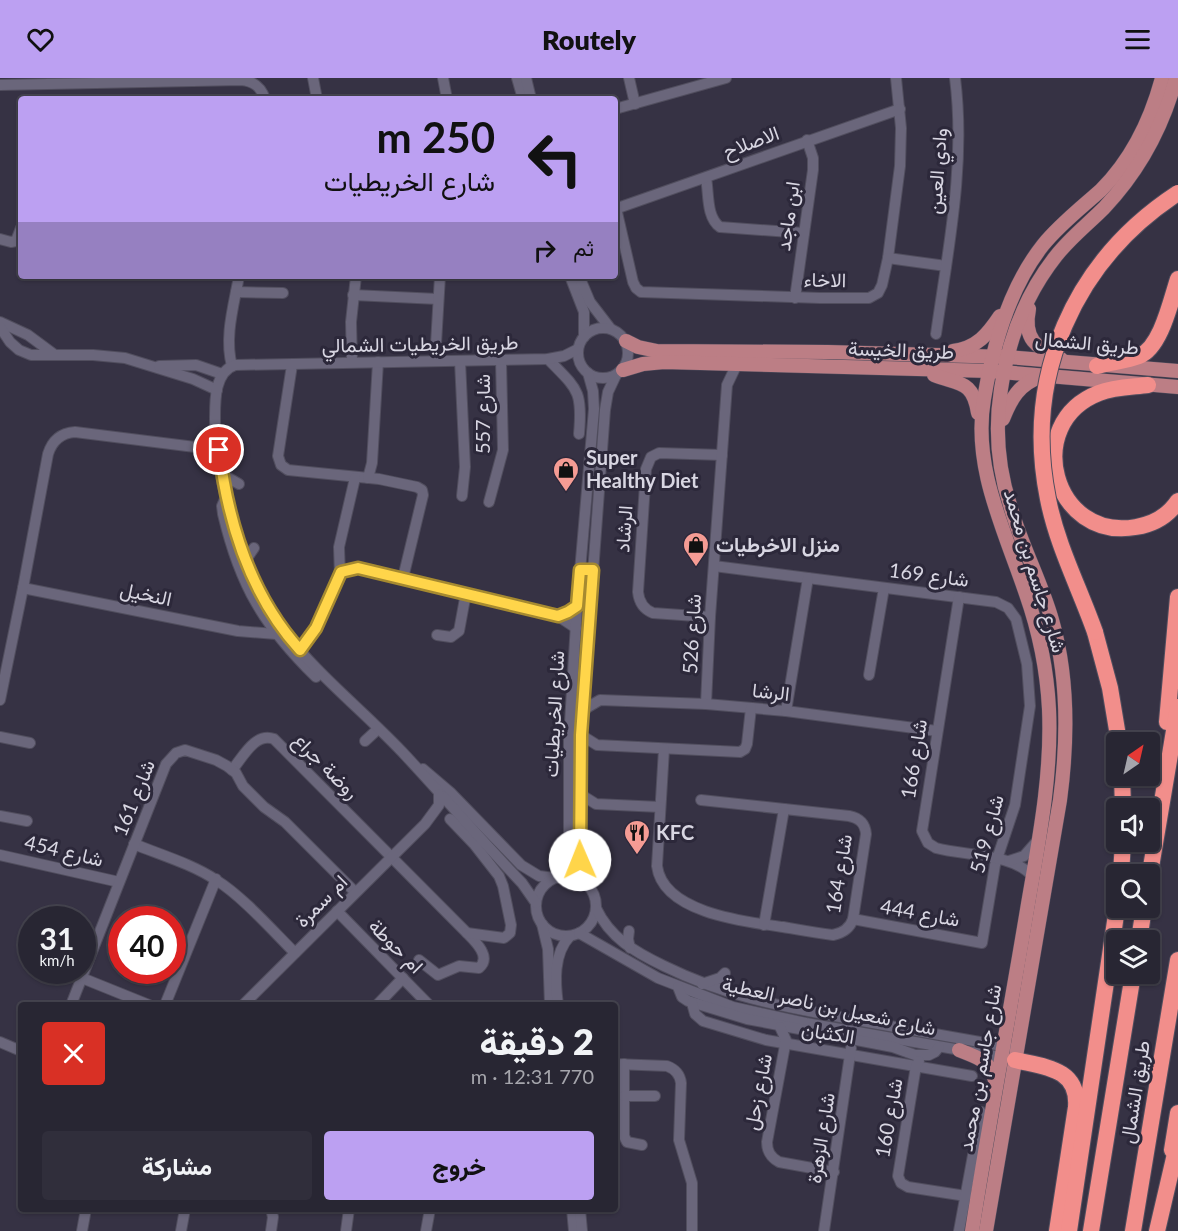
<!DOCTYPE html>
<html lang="ar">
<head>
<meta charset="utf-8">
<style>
	body { margin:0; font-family:Lato,Vazirmatn,sans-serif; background:#302e3b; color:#f1f3f6; direction:rtl; height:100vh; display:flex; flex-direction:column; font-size:22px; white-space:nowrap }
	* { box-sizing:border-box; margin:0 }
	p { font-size:20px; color:#a5a5ac }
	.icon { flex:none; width:33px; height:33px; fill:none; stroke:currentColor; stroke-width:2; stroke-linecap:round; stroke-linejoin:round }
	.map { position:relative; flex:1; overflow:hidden; direction:ltr }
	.details { position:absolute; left:18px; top:924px; width:600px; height:210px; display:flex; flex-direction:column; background:#282633; border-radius:6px; box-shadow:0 2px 4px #0004,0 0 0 2px #44434e; direction:rtl }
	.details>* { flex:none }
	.top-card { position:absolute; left:18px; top:18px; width:600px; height:183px; border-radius:6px; box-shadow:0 2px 4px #0004,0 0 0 2px #44434e; direction:rtl; background:#bca0f2; color:#111; overflow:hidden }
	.needle { width:39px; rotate:34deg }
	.buttons { position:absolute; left:1106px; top:654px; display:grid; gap:12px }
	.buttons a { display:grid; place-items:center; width:54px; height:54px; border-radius:6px; background:#282633; box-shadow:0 2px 4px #0004,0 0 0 2px #44434e; font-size:30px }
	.speed { position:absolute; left:18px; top:828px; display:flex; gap:12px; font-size:30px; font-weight:700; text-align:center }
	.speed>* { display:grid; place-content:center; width:78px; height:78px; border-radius:50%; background:#282633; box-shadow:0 2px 4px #0004,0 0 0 2px #44434e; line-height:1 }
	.speed small { font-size:15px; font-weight:400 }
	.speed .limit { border:9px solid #d22; background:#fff; color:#111 }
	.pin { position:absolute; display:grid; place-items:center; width:51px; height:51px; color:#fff; margin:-26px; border:3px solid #fff; border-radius:50%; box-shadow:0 2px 6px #0007 }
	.me { position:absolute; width:66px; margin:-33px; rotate:359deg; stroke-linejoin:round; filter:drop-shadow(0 0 4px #0008) }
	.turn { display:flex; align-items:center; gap:21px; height:126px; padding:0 24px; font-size:27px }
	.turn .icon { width:78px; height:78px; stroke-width:2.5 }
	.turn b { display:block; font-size:42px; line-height:51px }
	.then { display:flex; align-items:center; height:57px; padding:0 24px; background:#0003; gap:12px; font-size:22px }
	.round { display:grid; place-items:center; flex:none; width:63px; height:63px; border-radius:6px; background:#302e3b }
	.summary { display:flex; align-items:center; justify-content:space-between; height:102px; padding:0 24px }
	h1 { font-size:36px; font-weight:800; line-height:45px }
	.cta { display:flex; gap:12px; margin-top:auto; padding:12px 24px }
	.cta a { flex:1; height:69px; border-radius:6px; background:#bca0f2; color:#111; font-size:24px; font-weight:800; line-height:69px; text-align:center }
	.cta a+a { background:#302e3b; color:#f1f3f6 }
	header { display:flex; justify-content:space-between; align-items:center; height:78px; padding:0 24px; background:#bca0f2; color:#111; font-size:27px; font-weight:800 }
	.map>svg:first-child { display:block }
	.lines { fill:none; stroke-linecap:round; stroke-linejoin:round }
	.minor-casing { stroke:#514e5e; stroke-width:12 }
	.major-casing { stroke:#514e5e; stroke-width:15 }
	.highway-casing { stroke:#514e5e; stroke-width:18 }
	.minor { stroke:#6a667b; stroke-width:10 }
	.major { stroke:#bc7e85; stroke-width:14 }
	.highway { stroke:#f28e8b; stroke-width:16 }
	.highway-bridge-casing { stroke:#514e5e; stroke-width:18; stroke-linecap:butt }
	.highway-bridge { stroke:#f28e8b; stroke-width:16 }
	.route-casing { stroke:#a68a30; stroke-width:15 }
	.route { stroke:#ffd54a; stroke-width:10 }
	.labels { text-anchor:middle; stroke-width:6; stroke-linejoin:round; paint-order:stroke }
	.street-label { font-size:20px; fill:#d8d6e2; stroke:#2c283a }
	.poi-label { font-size:20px; font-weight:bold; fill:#d8d6e2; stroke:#2c283a; text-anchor:start }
</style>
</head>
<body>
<header><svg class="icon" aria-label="menu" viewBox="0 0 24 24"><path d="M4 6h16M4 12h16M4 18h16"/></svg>Routely<svg class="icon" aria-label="heart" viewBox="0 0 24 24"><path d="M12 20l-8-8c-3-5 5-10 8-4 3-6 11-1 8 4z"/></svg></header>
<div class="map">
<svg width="1178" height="1153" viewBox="0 0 1178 1153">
	<rect width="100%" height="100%" fill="#363244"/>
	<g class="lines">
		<defs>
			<g id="minor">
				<polyline points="313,0 317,21"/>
				<polyline points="443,0 447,21"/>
				<polyline points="517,0 523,21"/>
				<polyline points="526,0 531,21"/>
				<polyline points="629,0 635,26"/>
				<path d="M 0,7 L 241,2 C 254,3 261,9 265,21"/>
				<polyline points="615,31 726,0"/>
				<path d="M 706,100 C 709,115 706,139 720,149 L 804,155"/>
				<polyline points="616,130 633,204 636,210 641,214 820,220 869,220 878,215 882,207 888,180 900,88 901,50 896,0"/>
				<polyline points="615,131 900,31"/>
				<polyline points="0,161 11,164 16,163 21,150"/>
				<polyline points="888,180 946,188"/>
				<polyline points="570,198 584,234 584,259"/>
				<polyline points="579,198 590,224 610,250"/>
				<polyline points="236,214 283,215"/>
				<polyline points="353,217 438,221"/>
				<polyline points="795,220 813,92 813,80 807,62"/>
				<polyline points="0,244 28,257 55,277"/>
				<polyline points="0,249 10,264 19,272 31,277 93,277 125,280 193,301 217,312"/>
				<circle cx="603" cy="275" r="25"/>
				<path d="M 936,256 C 948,171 966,86 955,0"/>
				<path d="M 548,281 C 577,311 583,312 579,356"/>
				<polyline points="435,283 440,198"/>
				<polyline points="460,283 465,389 462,418"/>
				<polyline points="352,284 351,244 356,198"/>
				<polyline points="292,287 278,378 281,387 288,392 379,401 417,409 422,412 423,417 403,500"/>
				<polyline points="159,288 196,287 222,296"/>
				<path d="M 232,288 C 224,259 234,227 239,198"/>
				<polyline points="222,396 239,406"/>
				<polyline points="368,400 372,385 378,284"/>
				<path d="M 226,419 L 222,428 L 223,436 C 240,508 264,548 316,599"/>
				<polyline points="489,424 503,372 501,283"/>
				<polyline points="245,483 254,470"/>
				<polyline points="714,488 996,524 1008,530 1016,541 1027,586 1030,628 1015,727 995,787 982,865 853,841"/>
				<polyline points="341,494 358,490 558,538 576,550"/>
				<polyline points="23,510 238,553 276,556"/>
				<path d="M 959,519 L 922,753 L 928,765 L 936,770 C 965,778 1014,775 1033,799"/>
				<path d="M 710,539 L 653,535 C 643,531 639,524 638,514 L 646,391 L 651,379 L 659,375 L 722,377"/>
				<polyline points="437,557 451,559 459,553 466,515"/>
				<polyline points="300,572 316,550 340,498 339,469 355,400"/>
				<polyline points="869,597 884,510"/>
				<path d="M 0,622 L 23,510 L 48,376 C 52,363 61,355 75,354 L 219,372"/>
				<polyline points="706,626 710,539 727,307 737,286"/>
				<polyline points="583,632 600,622 706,626 786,633 937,653"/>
				<polyline points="786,633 808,500"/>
				<polyline points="581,657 597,667 740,674 745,671 747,666 751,630"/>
				<polyline points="0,659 30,665"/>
				<polyline points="365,663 378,651"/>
				<path d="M 664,671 L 657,788 C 663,835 746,844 783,849 C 800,852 816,855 833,857 C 843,855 850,850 853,841 L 866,756 C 865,745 859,740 849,738 L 701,722"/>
				<polyline points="423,691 450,714 521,787 539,798 555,800"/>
				<path d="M 232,692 C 243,679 255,654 274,661 L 467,855 C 475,863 492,879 479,890 L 459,888 L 438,897 L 419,882"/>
				<polyline points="580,716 596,726 660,729"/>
				<polyline points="0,738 27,743"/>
				<polyline points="450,741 474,766 499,798 503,808 511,847 510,855 504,860 467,855"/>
				<path d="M 134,766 C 161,777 192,786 216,802 C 242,818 272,852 295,875"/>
				<polyline points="0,777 119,804"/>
				<polyline points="1009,783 1024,778 1038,762"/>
				<polyline points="562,798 569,776 569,662 577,528 594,331 593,313 588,295"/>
				<circle cx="566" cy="828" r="30"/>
				<polyline points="588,808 582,789 580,775 581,657 605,332 608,314 616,297"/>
				<path d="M 536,825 L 522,805 C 482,763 445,720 406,678 C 366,635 318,598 282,551 C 244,503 216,404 215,342 C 215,324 214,294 235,287 L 548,281 L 564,278 L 578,271"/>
				<path d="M 596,830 C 610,860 635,874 664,888 C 729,920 785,929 856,942 C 907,951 957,960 1008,969"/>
				<polyline points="337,833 429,927"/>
				<polyline points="542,846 548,871 550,927"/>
				<polyline points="764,847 784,731"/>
				<polyline points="629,853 628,861 630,870"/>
				<polyline points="579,855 658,900 733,929 806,945 1006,980"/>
				<polyline points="82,900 149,927"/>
				<polyline points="702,906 720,900 725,895"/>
				<polyline points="678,909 682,919 688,923 747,941 893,969 915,977 929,977 935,974 939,969"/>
				<polyline points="692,925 695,936 703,943 766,962 972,998"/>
				<polyline points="71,927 166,686 176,675 185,672 216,682 227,688 236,695 243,708 264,729 285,744 355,814"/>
				<polyline points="165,927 216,801"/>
				<polyline points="243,927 425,746 439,727 439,716"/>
				<polyline points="377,927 403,900"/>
				<path d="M 558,927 C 555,904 553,876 570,858"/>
				<path d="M 780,949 L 786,962 L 767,1064 C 767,1073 770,1079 779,1084 L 834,1094"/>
				<polyline points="0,964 21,973"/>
				<polyline points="919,983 916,988 898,1098 901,1105 908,1109 966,1118"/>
				<path d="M 615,986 L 667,988 C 675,991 680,996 681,1005 L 679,1062 L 692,1105 L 692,1153"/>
				<polyline points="624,986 624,1058 627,1064 642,1067"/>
				<polyline points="624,1018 655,1018"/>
				<polyline points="271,1131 273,1139 271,1153"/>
				<polyline points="572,1131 574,1153"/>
				<polyline points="580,1131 582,1153"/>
				<polyline points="82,1153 86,1131"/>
				<polyline points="181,1153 185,1131"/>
				<polyline points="346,1153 349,1131"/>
				<polyline points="426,1153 430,1131"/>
				<polyline points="824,1153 851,970"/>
				<polyline points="959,1153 981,1034"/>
			</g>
			<g id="major">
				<path d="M 1029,231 C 1023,261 1036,270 1061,281"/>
				<polyline points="626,263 638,269 657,273 828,274 1008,279 1178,293"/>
				<path d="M 953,273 C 977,270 988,256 1000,238"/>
				<polyline points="623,292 643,286 664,284 990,293 1178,309"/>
				<path d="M 934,297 C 959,307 973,302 978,335"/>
				<path d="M 1003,341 C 1011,321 1019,306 1040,299"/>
				<path d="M 959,972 C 980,981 990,981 996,1006"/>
				<path d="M 972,1153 C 989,1044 1010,935 1028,826 C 1039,762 1052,696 1049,631 C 1047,592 1039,553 1026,516 C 1005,453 972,389 984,321 C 993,267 1009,210 1043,167 C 1060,146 1081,130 1101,112 C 1131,82 1151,41 1162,0"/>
				<path d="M 986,1153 L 1060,722 C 1068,662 1069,601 1052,542 C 1041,503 1021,467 1010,427 C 998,390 995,349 1001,311 C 1008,263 1026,216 1056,178 C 1070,160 1088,146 1104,130 C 1139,93 1163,48 1176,0"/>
			</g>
			<g id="highway">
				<path d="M 1097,288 C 1111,284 1126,283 1139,278 C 1161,270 1171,222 1178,201"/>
				<path d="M 1148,307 C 1132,309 1114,309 1099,315 C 1021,345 1053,464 1136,449 C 1154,446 1168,438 1178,423"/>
				<polyline points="1095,554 1110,610 1119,664"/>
				<polyline points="1167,644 1178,519"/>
				<polyline points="1122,698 1123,730"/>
				<polyline points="1121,796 1123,764"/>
				<polyline points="1149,801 1178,629"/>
				<polyline points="1139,862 1144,830"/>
				<path d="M 1015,982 C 1044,989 1079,990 1076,1029 L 1057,1153"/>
				<polyline points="1172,1072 1178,1035"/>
				<polyline points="1069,1153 1117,830"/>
				<polyline points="1091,1153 1133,896"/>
				<polyline points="1133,1153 1178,882"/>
				<polyline points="1157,1153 1178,1063"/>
			</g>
		</defs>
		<!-- minor casing -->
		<use href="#minor" class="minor-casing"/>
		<!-- major casing -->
		<use href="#major" class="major-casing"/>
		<!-- highway casing -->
		<use href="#highway" class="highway-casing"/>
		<!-- minor -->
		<use href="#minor" class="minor"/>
		<!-- major -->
		<use href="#major" class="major"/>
		<!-- highway -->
		<use href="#highway" class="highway"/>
		<defs>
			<path id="highway-bridge" d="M 1095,554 C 1079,509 1057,467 1048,421 C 1023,298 1074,183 1178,115"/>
		</defs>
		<!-- highway-bridge casing -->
		<use href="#highway-bridge" class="highway-bridge-casing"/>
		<!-- highway-bridge -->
		<use href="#highway-bridge" class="highway-bridge"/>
	</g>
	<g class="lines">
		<defs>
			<path id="route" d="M 219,372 C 228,445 250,517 300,572 L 316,550 L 341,494 L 358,490 L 558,538 L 568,534 L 577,528 L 580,492 L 593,492 L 581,657 L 580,782"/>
		</defs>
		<!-- route casing -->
		<use href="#route" class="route-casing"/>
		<!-- route -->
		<use href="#route" class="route"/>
	</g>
	<!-- icons -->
	<defs>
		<symbol id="shop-pin" viewBox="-11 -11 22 30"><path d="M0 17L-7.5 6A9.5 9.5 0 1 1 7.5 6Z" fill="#f59c94" stroke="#2c283a"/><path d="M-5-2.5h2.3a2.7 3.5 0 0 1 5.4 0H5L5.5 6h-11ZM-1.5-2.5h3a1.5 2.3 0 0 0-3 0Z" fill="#111"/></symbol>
		<symbol id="restaurant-pin" viewBox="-11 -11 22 30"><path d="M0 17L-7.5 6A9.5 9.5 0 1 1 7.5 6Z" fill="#f59c94" stroke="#2c283a"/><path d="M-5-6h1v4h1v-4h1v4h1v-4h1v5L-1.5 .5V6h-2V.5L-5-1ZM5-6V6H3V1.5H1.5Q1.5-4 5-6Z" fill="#111"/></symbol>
	</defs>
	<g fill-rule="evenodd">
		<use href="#shop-pin" x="551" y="377" width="30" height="40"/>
		<use href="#shop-pin" x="681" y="452" width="30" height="40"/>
		<use href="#restaurant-pin" x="622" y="740" width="30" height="40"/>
	</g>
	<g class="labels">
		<!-- street labels -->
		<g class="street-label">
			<text transform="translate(751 64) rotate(-20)" y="7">الاصلاح</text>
			<text transform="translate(937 93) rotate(-86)" y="7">وادي العين</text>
			<text transform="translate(788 138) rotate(-82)" y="7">ابن ماجد</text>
			<text transform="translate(825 202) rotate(1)" y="7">الاخاء</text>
			<text transform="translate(1087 265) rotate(5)" y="7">طريق الشمال</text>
			<text transform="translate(420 266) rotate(-1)" y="7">طريق الخريطيات الشمالي</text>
			<text transform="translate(901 272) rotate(2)" y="7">طريق الخيسة</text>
			<text transform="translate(483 336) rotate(-90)" y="7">شارع 557</text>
			<text transform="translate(624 451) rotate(-86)" y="7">الرشاد</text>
			<text transform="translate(1035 493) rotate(73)" y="7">شارع جاسم بن محمد</text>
			<text transform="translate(929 497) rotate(7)" y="7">شارع 169</text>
			<text transform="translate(146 516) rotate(12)" y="7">النخيل</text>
			<text transform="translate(692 556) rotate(-87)" y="7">شارع 526</text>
			<text transform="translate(771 614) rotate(6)" y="7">الرشا</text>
			<text transform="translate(554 636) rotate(-87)" y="7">شارع الخريطيات</text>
			<text transform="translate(914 681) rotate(-81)" y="7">شارع 166</text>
			<text transform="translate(326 688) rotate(45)" y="7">روضة جراع</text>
			<text transform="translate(134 720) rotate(-68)" y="7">شارع 161</text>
			<text transform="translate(987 756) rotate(-75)" y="7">شارع 519</text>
			<text transform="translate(64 773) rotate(13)" y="7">شارع 454</text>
			<text transform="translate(839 796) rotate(-81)" y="7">شارع 164</text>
			<text transform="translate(321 823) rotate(-45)" y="7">ام سمرة</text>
			<text transform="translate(920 835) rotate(10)" y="7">شارع 444</text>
			<text transform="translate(396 868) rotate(45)" y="7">ام حوطة</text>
			<text transform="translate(829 928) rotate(12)" y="7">شارع شعيل بن ناصر العطية</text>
			<text transform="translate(828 955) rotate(9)" y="7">الكثبان</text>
			<text transform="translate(980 990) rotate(-80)" y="7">شارع جاسم بن محمد</text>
			<text transform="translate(758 1014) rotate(-79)" y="7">شارع زحل</text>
			<text transform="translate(1135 1014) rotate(-81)" y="7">طريق الشمال</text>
			<text transform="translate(889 1040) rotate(-80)" y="7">شارع 160</text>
			<text transform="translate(821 1060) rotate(-81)" y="7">شارع الزهرة</text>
		</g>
		<!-- poi labels -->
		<g class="poi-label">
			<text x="586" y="387">Super<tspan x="586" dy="23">Healthy Diet</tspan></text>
			<text x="716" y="474">منزل الاخرطيات</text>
			<text x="656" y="762">KFC</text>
		</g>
	</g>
</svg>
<div class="buttons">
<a><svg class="needle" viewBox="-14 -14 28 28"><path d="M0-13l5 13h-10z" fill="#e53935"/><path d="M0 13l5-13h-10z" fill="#a5a5ac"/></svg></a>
<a><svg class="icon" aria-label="sound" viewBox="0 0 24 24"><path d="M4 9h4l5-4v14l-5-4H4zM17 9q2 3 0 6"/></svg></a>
<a><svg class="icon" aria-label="search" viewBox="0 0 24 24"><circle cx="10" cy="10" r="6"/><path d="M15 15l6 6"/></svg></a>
<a><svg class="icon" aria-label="layers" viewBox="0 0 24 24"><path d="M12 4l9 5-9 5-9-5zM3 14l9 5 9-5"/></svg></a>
</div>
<div class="speed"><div>31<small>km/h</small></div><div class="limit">40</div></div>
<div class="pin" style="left:219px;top:372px;background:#d93025"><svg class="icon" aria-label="arrive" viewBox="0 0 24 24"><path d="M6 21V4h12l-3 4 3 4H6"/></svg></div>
<svg class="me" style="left:580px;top:782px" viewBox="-20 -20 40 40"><circle r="19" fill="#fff"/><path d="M0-13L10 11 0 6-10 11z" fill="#ffd54a"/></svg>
<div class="top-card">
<div class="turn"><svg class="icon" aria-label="left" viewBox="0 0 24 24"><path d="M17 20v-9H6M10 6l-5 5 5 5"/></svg><div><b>250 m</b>شارع الخريطيات</div></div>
<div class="then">ثم<svg class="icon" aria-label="right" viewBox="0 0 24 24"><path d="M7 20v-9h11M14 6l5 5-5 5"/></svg></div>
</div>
<section class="details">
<div class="summary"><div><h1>2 دقيقة</h1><p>770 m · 12:31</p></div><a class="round" style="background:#d93025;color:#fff"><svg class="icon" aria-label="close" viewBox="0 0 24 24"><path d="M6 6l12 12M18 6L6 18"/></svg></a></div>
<div class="cta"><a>خروج</a><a>مشاركة</a></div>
</section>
</div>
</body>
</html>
